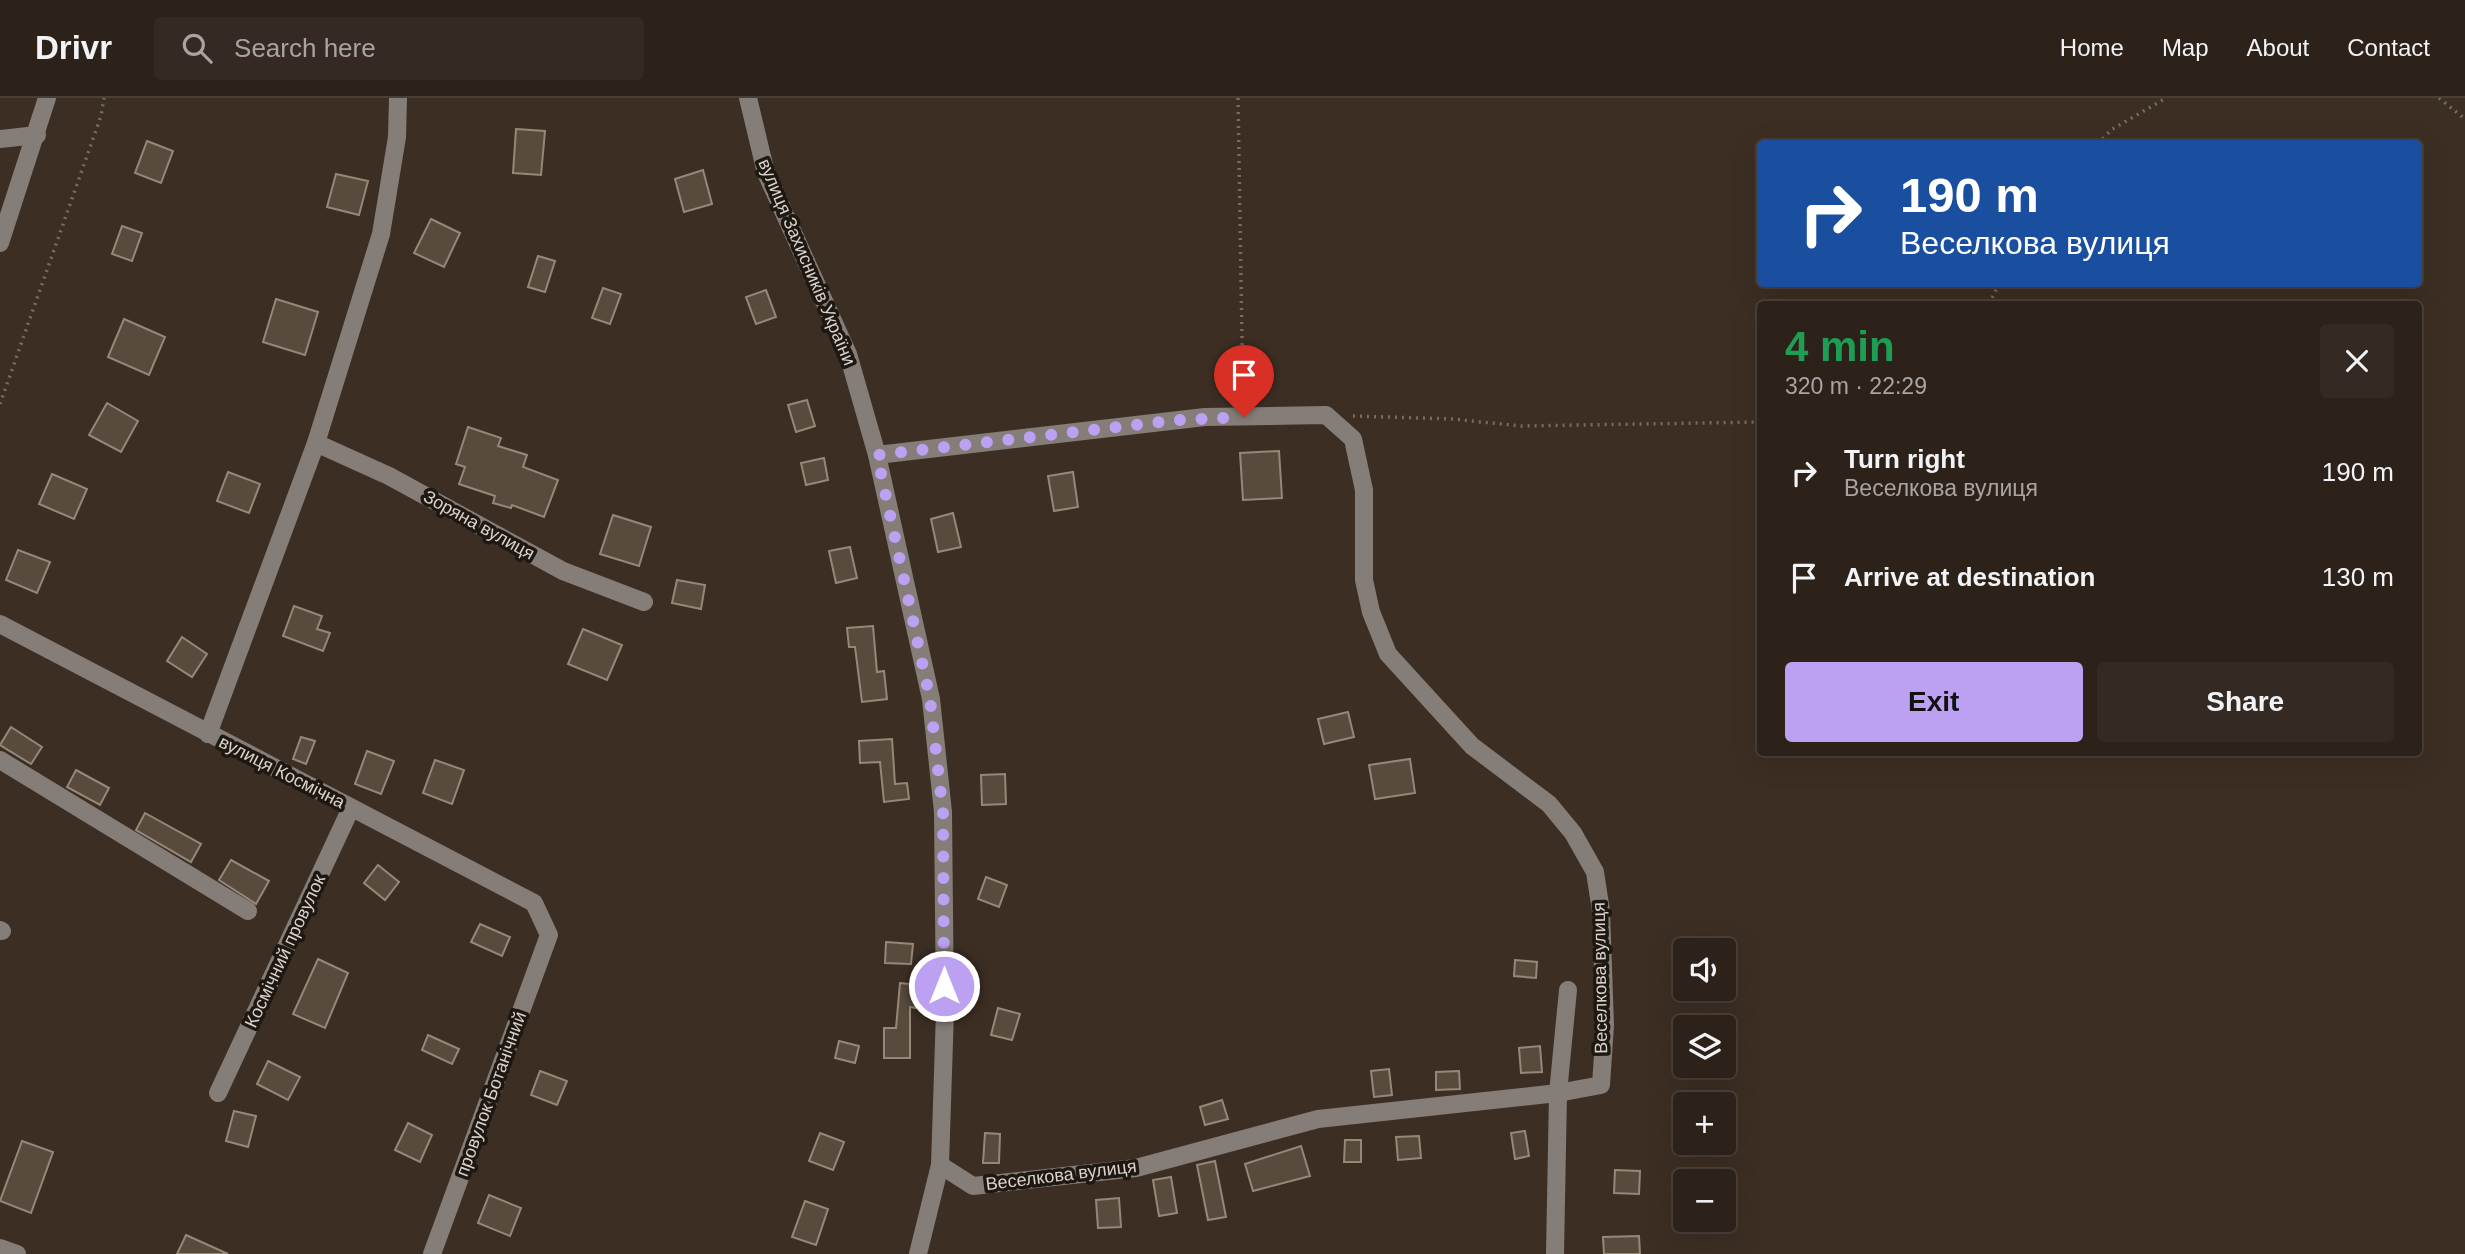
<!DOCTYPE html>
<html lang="en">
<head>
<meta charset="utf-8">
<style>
	body { margin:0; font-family:Arial,sans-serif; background:#352a23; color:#f1f3f6; height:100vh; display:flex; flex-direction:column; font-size:26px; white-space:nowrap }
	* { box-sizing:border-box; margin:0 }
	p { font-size:23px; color:#a7a4a2 }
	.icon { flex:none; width:38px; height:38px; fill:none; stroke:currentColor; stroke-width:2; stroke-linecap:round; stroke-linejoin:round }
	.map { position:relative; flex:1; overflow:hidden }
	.drawer { position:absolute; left:1757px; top:203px; width:665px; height:455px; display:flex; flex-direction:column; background:#2d221a; border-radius:7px; box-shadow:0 7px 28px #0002,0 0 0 2px #483f39 }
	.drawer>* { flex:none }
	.guide { position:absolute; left:1757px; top:42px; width:665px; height:147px; border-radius:7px; box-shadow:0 7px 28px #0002,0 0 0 2px #483f39; background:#1a4fa0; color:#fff; overflow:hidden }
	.tools { position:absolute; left:1673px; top:840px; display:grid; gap:14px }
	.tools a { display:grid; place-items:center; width:63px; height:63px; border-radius:7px; background:#2d221a; box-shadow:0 7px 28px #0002,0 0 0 2px #483f39; font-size:35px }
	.pin { position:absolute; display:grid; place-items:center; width:60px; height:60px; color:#fff; margin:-72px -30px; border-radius:50% 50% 50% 0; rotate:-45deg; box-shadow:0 0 7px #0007 }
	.pin .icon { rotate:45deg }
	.me { position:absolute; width:77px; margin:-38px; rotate:0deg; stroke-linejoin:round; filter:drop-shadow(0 0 5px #0008) }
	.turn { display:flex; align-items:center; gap:24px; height:147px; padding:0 28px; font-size:32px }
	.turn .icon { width:91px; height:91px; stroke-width:2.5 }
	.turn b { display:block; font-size:49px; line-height:60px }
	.round { display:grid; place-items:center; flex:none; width:74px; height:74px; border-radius:7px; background:#352a23 }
	.headline { display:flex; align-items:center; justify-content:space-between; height:119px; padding:0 28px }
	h1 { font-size:42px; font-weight:600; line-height:52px; color:#1e9e55 }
	.action { display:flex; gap:14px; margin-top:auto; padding:14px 28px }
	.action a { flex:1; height:80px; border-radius:7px; background:#bca0f2; color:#111; font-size:28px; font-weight:600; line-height:80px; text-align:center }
	.action a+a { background:#352a23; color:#f1f3f6 }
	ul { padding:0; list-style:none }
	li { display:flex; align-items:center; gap:21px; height:105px; padding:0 28px }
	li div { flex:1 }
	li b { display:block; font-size:26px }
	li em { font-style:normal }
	header { display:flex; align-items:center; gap:42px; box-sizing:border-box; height:98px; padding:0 35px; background:#2d221a; border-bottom:2px solid #483f39 }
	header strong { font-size:33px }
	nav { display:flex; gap:38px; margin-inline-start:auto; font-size:24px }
	.search { width:490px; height:63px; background:#352a23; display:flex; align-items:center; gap:18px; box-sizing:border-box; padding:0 24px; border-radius:7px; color:#a7a4a2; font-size:26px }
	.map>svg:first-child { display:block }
	.building { fill:#584a3d; stroke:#978779; stroke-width:2 }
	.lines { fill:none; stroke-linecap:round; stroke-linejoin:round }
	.path { stroke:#786c62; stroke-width:3.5; stroke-dasharray:2 5; stroke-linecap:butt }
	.minor { stroke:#857d77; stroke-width:18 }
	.route { stroke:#bca0f2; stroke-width:12; stroke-dasharray:0 21.6 }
	.labels { text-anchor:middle; stroke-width:7; stroke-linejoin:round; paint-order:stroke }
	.street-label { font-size:18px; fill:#dbd2ca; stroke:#1e1813 }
</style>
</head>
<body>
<header>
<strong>Drivr</strong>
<div class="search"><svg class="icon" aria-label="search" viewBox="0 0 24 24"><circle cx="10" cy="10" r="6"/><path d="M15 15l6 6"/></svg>Search here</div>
<nav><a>Home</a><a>Map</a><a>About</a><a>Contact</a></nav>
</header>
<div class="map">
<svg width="2465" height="1156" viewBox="0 0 2465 1156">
	<rect width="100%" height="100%" fill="#3c2e23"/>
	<!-- building -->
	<g class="building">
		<polygon points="516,31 545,33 541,77 513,75"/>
		<polygon points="147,43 173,53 161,85 135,75"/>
		<polygon points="703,72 712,106 684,114 675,81"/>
		<polygon points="336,76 368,83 359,117 327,109"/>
		<polygon points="431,121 460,135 444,169 414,155"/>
		<polygon points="122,128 142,135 132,163 112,156"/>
		<polygon points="538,158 555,163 545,194 528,189"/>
		<polygon points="603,190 621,196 610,226 592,220"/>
		<polygon points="766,192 776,219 756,226 746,199"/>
		<polygon points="276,201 318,214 305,257 263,244"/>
		<polygon points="124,221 165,239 149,277 108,259"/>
		<polygon points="807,302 815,328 796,334 788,307"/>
		<polygon points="107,305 138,323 121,354 89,337"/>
		<polygon points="468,329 501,340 498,348 527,357 523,369 558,382 544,419 512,407 511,410 493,405 495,398 459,386 465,369 456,366"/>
		<polygon points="1279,353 1282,400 1243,402 1240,355"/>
		<polygon points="824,360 828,382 806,387 801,365"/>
		<polygon points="228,374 260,386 249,415 217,403"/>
		<polygon points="1073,374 1078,409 1054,413 1048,378"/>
		<polygon points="52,376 87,391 74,421 39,406"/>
		<polygon points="953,415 961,449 938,454 931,421"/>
		<polygon points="613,417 651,429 639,468 600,456"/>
		<polygon points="850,449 857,480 836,485 829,453"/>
		<polygon points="18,452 50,464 37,495 6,482"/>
		<polygon points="677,482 705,487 701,511 672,505"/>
		<polygon points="294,508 322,518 317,531 330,535 323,553 283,538"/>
		<polygon points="873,528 877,574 884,573 887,601 862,604 855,549 849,549 847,530"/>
		<polygon points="583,531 622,547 607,582 568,566"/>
		<polygon points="182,539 207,556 192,579 167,563"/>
		<polygon points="1348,614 1354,639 1324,646 1318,621"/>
		<polygon points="11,629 42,649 31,666 0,647"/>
		<polygon points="301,639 315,643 306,666 293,661"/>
		<polygon points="892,641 895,686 907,685 909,701 884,704 880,664 860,665 859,643"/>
		<polygon points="367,653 394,663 381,696 355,686"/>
		<polygon points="1410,661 1415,695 1375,701 1369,667"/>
		<polygon points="435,662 464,672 452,706 423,695"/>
		<polygon points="76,672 109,690 100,707 67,689"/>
		<polygon points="1005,676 1006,706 982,707 981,677"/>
		<polygon points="145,715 201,746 191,764 136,732"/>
		<polygon points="231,762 269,783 256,806 219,782"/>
		<polygon points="378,767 399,784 385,802 364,785"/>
		<polygon points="986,779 1007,787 999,809 978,801"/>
		<polygon points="480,826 510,839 502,858 471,844"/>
		<polygon points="886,844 913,846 911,866 885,865"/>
		<polygon points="318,861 348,875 325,930 293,916"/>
		<polygon points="1515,862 1537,864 1536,880 1514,878"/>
		<polygon points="900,885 918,887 916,910 910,909 910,960 884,960 884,930 896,930"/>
		<polygon points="998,910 1020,916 1012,942 991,937"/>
		<polygon points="428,937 459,951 452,966 422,952"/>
		<polygon points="839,943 859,948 855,965 835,960"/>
		<polygon points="1540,948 1542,974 1521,975 1519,950"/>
		<polygon points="268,963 300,979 288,1002 257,986"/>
		<polygon points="1389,971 1392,997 1374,999 1371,973"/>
		<polygon points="540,973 567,983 557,1007 531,997"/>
		<polygon points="1459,973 1460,991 1436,992 1436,974"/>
		<polygon points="1222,1002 1228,1021 1205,1027 1200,1009"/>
		<polygon points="234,1013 256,1018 248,1049 226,1043"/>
		<polygon points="408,1025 432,1037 420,1064 395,1052"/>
		<polygon points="1525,1033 1529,1058 1515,1061 1511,1035"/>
		<polygon points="820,1035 844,1044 833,1072 809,1063"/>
		<polygon points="985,1035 1000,1036 999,1065 983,1065"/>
		<polygon points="1419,1038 1421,1060 1398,1062 1396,1039"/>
		<polygon points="1345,1042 1361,1042 1361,1064 1344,1064"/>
		<polygon points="22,1043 53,1054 31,1115 0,1103"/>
		<polygon points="1301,1048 1310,1078 1253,1093 1245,1066"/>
		<polygon points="1215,1063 1226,1119 1208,1122 1197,1067"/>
		<polygon points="1615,1072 1640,1073 1639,1096 1614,1095"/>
		<polygon points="1171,1079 1177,1115 1159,1118 1153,1082"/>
		<polygon points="489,1097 521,1110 510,1138 478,1125"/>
		<polygon points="1119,1100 1121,1129 1098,1130 1096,1102"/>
		<polygon points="805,1103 828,1111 816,1147 792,1139"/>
		<polygon points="186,1137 228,1156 177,1156"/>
		<polygon points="1639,1138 1640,1156 1604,1156 1603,1139"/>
	</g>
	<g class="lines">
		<!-- path -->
		<g class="path">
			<polyline points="1238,0 1243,302"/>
			<polyline points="2439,0 2465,21"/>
			<polyline points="2098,46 2111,32 2166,0"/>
			<polyline points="1989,206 1999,186"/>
			<polyline points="0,306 101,18 104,0"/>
			<polyline points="1353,318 1452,321 1521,328 1760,324"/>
		</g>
		<!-- minor -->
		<g class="minor">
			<polyline points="748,0 766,75 848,256 877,357 931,601 943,714 945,913 940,1067 918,1156"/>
			<polyline points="0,41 37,37"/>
			<polyline points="0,145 47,0"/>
			<polyline points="316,345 389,378 563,473 644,504"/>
			<polyline points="877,357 1205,319 1326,317 1353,341 1364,392 1364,482 1371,514 1388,556 1472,648 1549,706 1573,735 1595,774 1601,813 1605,927 1601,987 1558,995 1318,1021 1136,1070 973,1088 940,1067"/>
			<polyline points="0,526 534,805 549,837 432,1156"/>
			<polyline points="208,636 316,345 381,136 397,39 398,0"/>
			<polyline points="0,662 248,813"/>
			<polyline points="0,832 2,833"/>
			<polyline points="218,995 351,710"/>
			<polyline points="0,1150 17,1156"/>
			<polyline points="1555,1156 1558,995 1568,892"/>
		</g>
	</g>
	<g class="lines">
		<!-- route -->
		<polyline class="route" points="944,888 943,715 930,601 877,357 1178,322 1244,319"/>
	</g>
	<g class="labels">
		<!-- street labels -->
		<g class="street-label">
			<text transform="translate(807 164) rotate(67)" y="6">вулиця Захисників України</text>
			<text transform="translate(479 427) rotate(29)" y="6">Зоряна вулиця</text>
			<text transform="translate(282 674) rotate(27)" y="6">вулиця Космічна</text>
			<text transform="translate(285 853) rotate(-65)" y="6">Космічний провулок</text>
			<text transform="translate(1600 880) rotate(-91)" y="6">Веселкова вулиця</text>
			<text transform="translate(491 996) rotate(-70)" y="6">провулок Ботанічний</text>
			<text transform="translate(1061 1077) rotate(-7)" y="6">Веселкова вулиця</text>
		</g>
	</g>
</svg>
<div class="tools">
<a><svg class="icon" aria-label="sound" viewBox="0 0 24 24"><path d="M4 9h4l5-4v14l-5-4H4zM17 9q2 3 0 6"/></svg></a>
<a><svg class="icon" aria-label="layers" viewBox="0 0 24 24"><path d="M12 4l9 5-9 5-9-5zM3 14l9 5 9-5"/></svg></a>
<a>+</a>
<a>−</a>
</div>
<div class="pin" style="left:1244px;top:319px;background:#d93025"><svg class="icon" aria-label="arrive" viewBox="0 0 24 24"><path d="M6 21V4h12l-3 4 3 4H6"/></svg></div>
<svg class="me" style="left:944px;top:888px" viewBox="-20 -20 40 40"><circle r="17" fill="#bca0f2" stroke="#fff" stroke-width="3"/><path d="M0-11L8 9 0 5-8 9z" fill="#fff"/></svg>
<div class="guide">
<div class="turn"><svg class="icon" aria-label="right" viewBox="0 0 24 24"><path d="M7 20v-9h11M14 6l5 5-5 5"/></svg><div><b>190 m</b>Веселкова вулиця</div></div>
</div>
<section class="drawer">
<div class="headline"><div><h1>4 min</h1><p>320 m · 22:29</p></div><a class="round"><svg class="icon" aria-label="close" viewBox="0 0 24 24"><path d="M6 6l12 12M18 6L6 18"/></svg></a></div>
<ul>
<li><svg class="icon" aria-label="right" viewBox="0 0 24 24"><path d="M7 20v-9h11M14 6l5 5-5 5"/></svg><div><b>Turn right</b><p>Веселкова вулиця</p></div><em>190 m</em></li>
<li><svg class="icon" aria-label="arrive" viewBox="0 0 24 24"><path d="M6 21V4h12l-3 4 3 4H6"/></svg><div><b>Arrive at destination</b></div><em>130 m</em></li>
</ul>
<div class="action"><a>Exit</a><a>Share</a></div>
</section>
</div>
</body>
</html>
